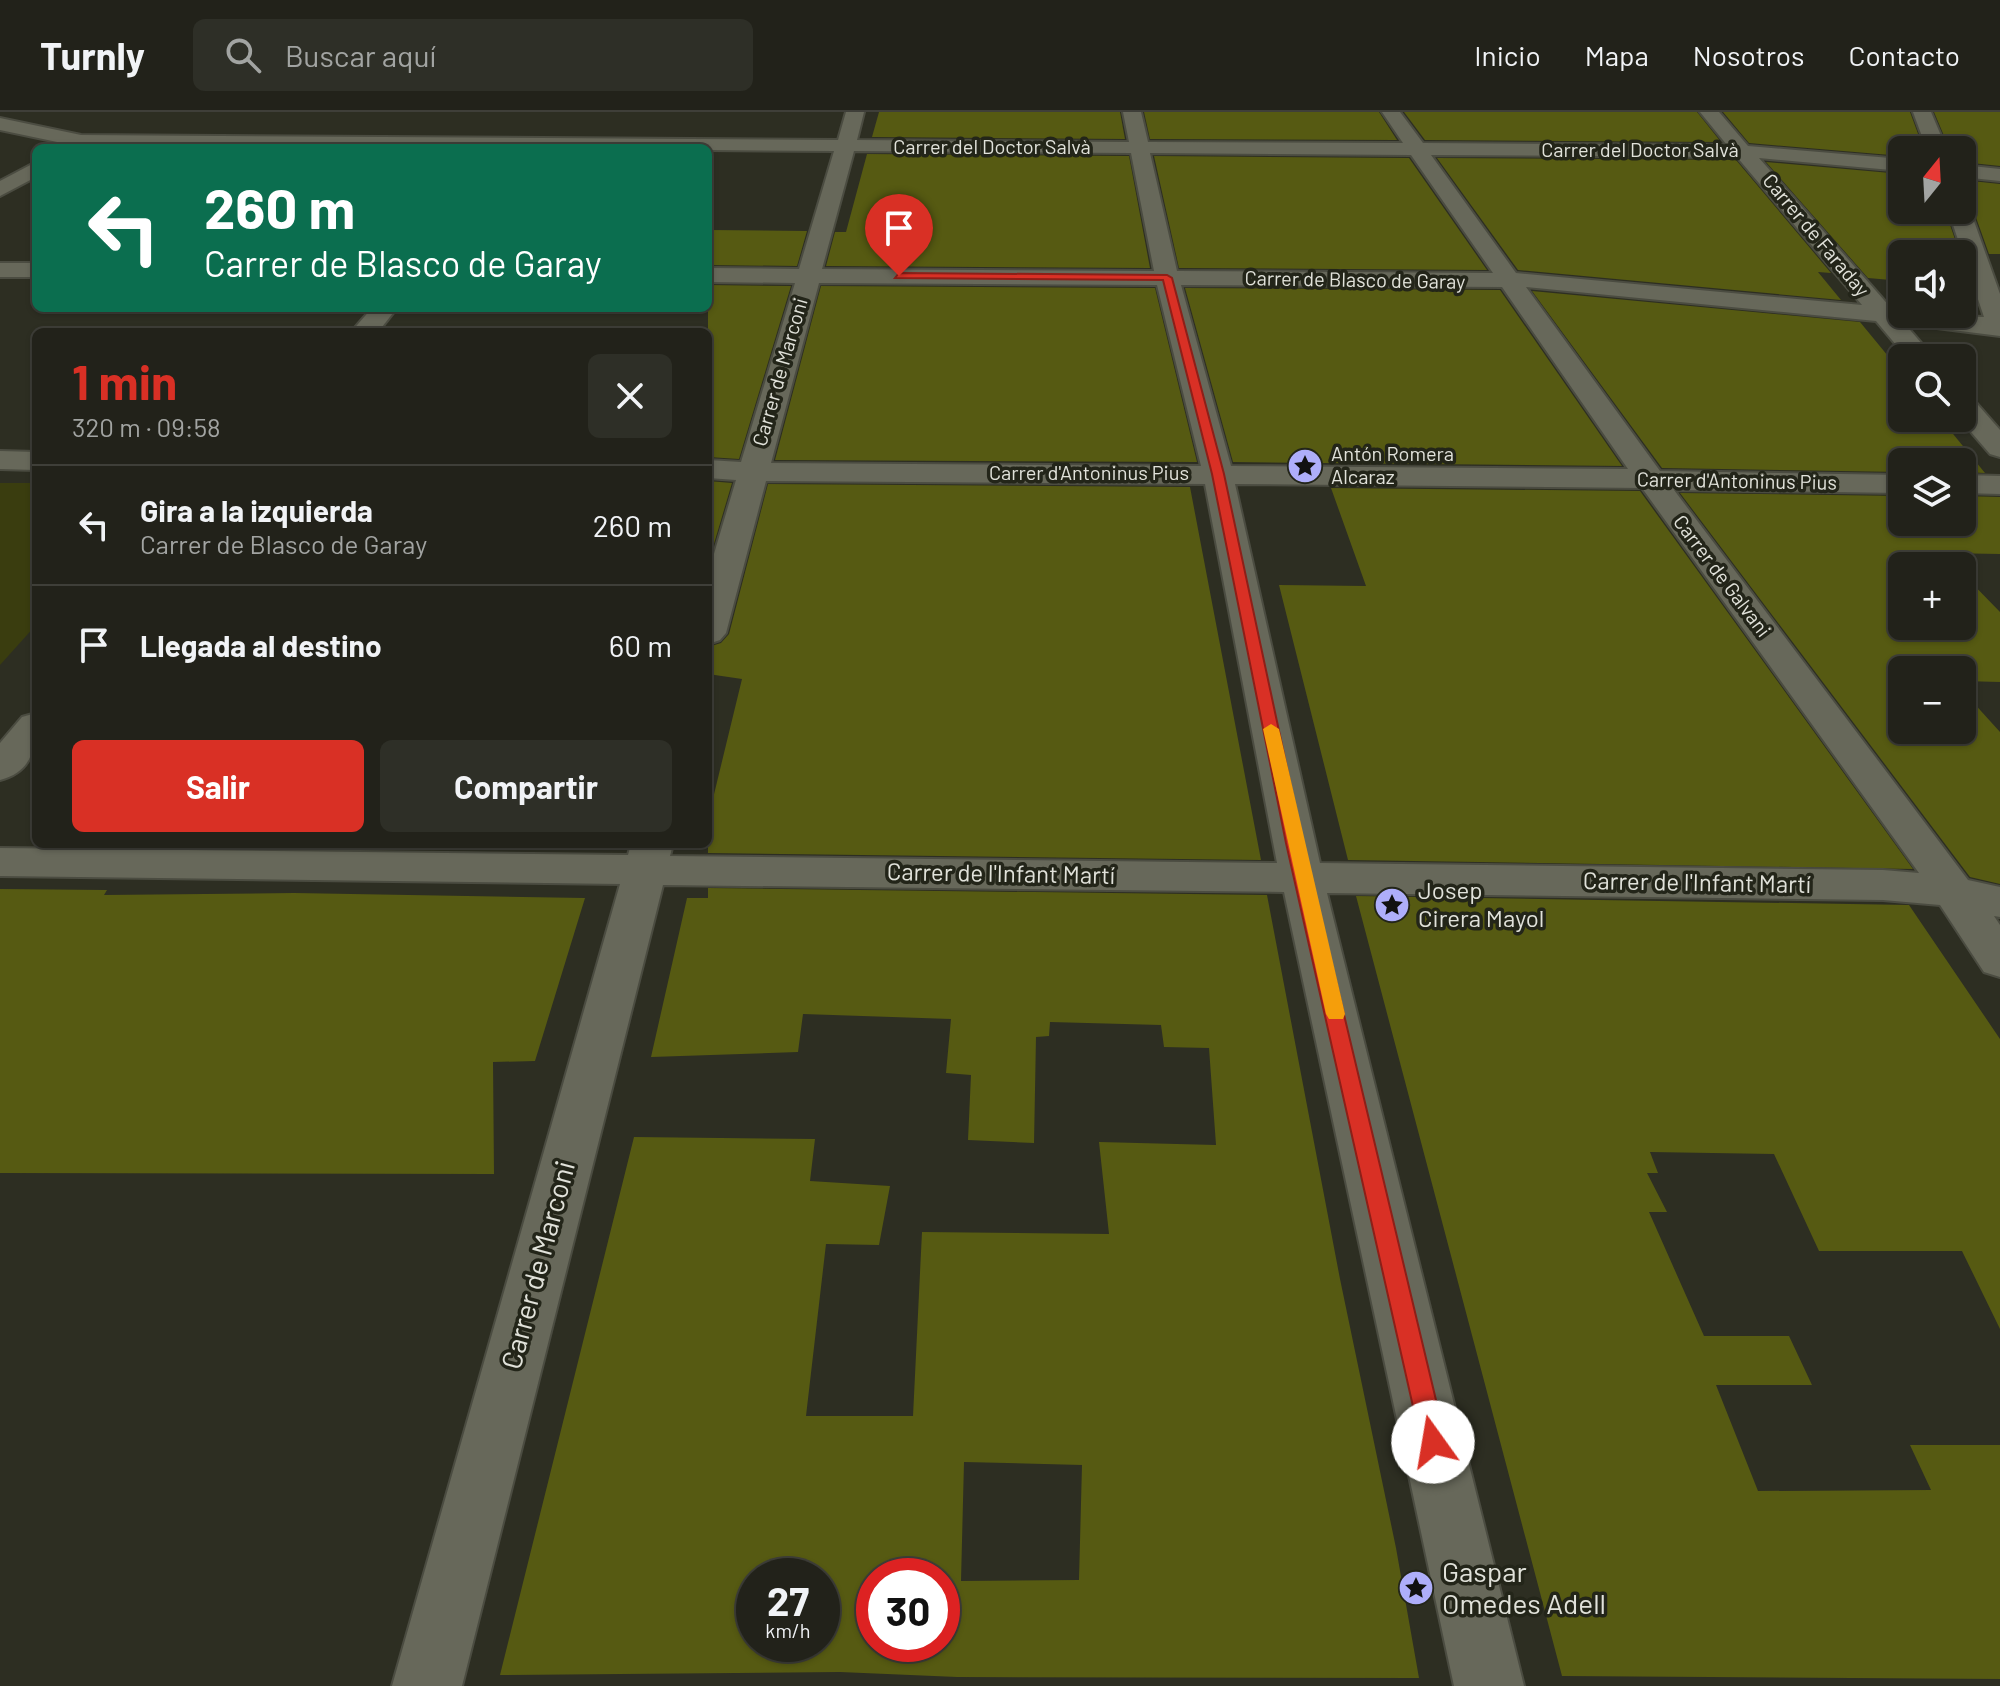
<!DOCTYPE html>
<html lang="es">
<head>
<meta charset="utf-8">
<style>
	body { margin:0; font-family:Barlow,sans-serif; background:#2e2f27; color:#f1f3f6; height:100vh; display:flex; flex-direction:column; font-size:30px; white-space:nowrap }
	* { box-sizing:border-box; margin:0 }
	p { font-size:26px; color:#a2a4a2 }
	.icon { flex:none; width:44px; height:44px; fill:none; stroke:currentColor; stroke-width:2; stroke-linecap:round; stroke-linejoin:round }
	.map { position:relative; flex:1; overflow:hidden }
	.sheet { position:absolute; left:32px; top:216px; width:680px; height:520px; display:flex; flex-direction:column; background:#22221a; border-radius:12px; box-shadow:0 2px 6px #0004,0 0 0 2px #3f3f39 }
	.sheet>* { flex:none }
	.banner { position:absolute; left:32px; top:32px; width:680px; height:168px; border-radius:12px; box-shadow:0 2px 6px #0004,0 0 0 2px #3f3f39; background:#0b6e4f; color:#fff; overflow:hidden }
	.needle { width:52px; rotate:18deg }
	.controls { position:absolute; left:1888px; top:24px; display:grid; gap:16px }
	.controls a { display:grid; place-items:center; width:88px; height:88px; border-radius:12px; background:#22221a; box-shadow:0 2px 6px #0004,0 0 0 2px #3f3f39; font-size:40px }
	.speed { position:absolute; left:736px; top:1446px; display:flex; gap:16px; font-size:40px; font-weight:700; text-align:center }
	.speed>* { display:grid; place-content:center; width:104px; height:104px; border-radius:50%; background:#22221a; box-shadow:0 2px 6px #0004,0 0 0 2px #3f3f39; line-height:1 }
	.speed small { font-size:20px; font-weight:400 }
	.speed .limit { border:12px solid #d22; background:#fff; color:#111 }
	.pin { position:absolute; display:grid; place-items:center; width:68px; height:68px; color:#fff; margin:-82px -34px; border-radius:50% 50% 50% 0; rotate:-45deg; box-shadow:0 0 8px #0007 }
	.pin .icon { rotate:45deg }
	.me { position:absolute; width:88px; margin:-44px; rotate:347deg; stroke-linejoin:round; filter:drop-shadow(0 0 6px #0008) }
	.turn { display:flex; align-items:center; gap:28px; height:168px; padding:0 40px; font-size:36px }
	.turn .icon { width:104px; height:104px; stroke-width:2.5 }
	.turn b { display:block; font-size:56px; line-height:68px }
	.round { display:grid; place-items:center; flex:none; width:84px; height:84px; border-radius:12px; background:#2e2f27 }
	.overview { display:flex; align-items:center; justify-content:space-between; height:136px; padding:0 40px }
	h1 { font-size:48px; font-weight:700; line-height:60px; color:#d93025 }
	.primary-button { display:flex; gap:16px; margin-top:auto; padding:16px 40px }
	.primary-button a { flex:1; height:92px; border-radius:12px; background:#d93025; color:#fff; font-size:32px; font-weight:700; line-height:92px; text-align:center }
	.primary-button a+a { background:#2e2f27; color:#f1f3f6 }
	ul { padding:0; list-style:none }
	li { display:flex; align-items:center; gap:24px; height:120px; padding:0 40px; border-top:2px solid #3f3f39 }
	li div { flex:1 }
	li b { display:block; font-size:30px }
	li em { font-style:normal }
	header { display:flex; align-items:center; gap:48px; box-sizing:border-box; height:112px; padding:0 40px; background:#22221a; border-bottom:2px solid #3f3f39 }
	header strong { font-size:38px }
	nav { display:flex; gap:44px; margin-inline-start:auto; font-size:28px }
	.search { width:560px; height:72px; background:#2e2f27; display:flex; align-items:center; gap:20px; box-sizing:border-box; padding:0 28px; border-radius:12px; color:#a2a4a2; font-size:30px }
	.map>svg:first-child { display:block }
	.green { fill:#3a3d0f }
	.building { fill:#565a12; fill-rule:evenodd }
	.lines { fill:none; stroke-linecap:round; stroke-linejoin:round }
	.minor-casing { stroke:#4b4c41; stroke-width:4 }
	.minor { fill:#67685a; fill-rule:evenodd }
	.route { fill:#d93025; stroke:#8d1f18; stroke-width:2 }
	.slow { fill:#f59e0b }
	.labels { text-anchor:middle; stroke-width:7; stroke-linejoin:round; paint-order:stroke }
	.far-street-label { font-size:20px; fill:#e1e2da; stroke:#232519 }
	.far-poi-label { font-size:20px; fill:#e1e2da; stroke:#232519; text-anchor:start }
	.street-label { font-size:24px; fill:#e1e2da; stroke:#232519 }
	.poi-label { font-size:24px; fill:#e1e2da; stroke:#232519; text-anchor:start }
	.near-street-label { font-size:28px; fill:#e1e2da; stroke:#232519 }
	.near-poi-label { font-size:28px; fill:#e1e2da; stroke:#232519; text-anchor:start }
</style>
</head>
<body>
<header>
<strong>Turnly</strong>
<div class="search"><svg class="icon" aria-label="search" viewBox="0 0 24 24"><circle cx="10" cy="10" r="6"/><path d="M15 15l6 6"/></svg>Buscar aquí</div>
<nav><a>Inicio</a><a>Mapa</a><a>Nosotros</a><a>Contacto</a></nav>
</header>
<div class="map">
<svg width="2000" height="1574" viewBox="0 0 2000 1574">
	<rect width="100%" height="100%" fill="#2d2e22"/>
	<!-- green -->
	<polygon class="green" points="0,371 36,371 36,513 0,553"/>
	<!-- building -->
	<g class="building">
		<polygon points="879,0 1120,0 1125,27 872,25"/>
		<polygon points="1144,0 1379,0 1397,28 1150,27"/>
		<polygon points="1404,0 1697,0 1721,30 1425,28"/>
		<polygon points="1723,0 1910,0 1924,38 1902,38 1902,44 1749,31"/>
		<polygon points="1934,0 2000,0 2000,54 1962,50 1962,38 1950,38"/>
		<polygon points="867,42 1129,44 1150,156 826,154 835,120 846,120"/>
		<polygon points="1154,44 1409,46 1487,158 1179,156"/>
		<polygon points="1437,46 1736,48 1831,161 1818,160 1841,188 1518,158"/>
		<polygon points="1766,50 1902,62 1902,98 1945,98 1960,142 1902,142 1902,169 1868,166"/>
		<polygon points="1962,68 2000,72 2000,142 1989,142 1973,97 1962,89"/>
		<polygon points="708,118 807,119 797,154 708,153"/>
		<polygon points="708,173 791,174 739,347 708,345"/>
		<polygon points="821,174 1155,176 1197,350 775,348"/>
		<polygon points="1185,176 1500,178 1622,354 1233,350"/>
		<polygon points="1532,179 1860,210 1902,261 1902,306 1940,306 1985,361 1962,360 1962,350 1902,350 1902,360 1662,356"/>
		<polygon points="708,369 732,371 708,452"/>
		<polygon points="768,372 1190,375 1261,748 708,741 708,707 742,567 708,562 708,535 721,531 729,522"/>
		<polygon points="1331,376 1640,379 1913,757 1348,748 1279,473 1366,474"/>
		<polygon points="1680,381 1902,384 1902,410 1962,410 1962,384 2000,385 2000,442 1943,441 1956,454 1902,454 1902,514 1962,514 1962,461 2000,500 2000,570 1962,569 1962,558 1902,558 1902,618 1962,618 1962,578 2000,620 2000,772 1970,765"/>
		<path d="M 708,776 L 1267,783 L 1340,1167 L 1396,1436 L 1419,1566 L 957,1565 L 840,1560 L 500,1563 L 634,1025 L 815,1027 L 810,1069 L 890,1074 L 879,1133 L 826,1132 L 806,1304 L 913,1304 L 922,1120 L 1109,1122 L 1099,1030 L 1216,1033 L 1209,936 L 1164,935 L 1161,913 L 1050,910 L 1049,924 L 1036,925 L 1034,1031 L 968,1028 L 971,963 L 946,961 L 951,907 L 803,902 L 798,940 L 651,945 L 687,786 L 708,786 ZM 964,1350 L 1082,1353 L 1079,1468 L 961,1469 ZM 754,1464 L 822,1464 L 822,1532 L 754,1532 ZM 874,1464 L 942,1464 L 942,1532 L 874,1532 Z"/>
		<polygon points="0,777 107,778 104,783 294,781 585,786 535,949 493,950 494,1062 0,1061"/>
		<polygon points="1356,784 1909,793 2000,927 2000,1217 1962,1139 1819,1139 1774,1042 1650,1040 1658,1061 1647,1061 1667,1100 1649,1100 1704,1224 1789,1224 1812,1273 1716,1273 1758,1379 1931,1378 1910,1333 2000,1333 2000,1567 1562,1564"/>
	</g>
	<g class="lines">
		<defs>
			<g id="minor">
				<path d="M 846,0 L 864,0 L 857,28 L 1129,30 L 1123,0 L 1141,0 L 1148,30 L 1403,31 L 1382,0 L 1400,0 L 1423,31 L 1727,33 L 1700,0 L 1719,0 L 1748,34 L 1902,47 L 1902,59 L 1759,46 L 1891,196 L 1902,197 L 1902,202 L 1984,205 L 1948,98 L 1962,98 L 1962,92 L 1970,98 L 2000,182 L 2000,224 L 1905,212 L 1934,246 L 1907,246 L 1876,209 L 1526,175 L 1660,359 L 1902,363 L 1902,381 L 1674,378 L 1968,768 L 2000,775 L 2000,805 L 1994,804 L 2000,813 L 2000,865 L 1984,860 L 1940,793 L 1883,788 L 1327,781 L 1524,1574 L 1454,1574 L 1284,780 L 663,773 L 462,1574 L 392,1574 L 620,772 L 0,764 L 0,736 L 628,743 L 631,732 L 673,732 L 670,744 L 1277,751 L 1205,372 L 766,369 L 726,521 L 720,528 L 708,532 L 708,462 L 736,368 L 708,366 L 708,348 L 741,350 L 795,171 L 708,170 L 708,156 L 799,157 L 834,39 L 708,38 L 708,36 L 81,35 L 0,18 L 0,6 L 81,23 L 838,28 ZM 854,39 L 1131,41 L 1154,159 L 822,157 ZM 1150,41 L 1411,43 L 1493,161 L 1177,159 ZM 1431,43 L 1737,45 L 1862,193 L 1516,161 ZM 819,171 L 1157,173 L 1201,354 L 771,351 ZM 1181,173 L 1502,175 L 1628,357 L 1231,354 ZM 1235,372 L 1642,376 L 1919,761 L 1883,758 L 1320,751 Z"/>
				<polygon points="1913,0 1931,0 1947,38 1927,38"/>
				<polygon points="36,50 36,65 0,84 0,69"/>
				<polygon points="1962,53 2000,57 2000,69 1962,65"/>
				<rect x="0" y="151" width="36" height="14"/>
				<polygon points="372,196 397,196 378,220 351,220"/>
				<polygon points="1962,284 1972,286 2000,318 2000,345 1990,342 1959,306 1962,306"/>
				<polygon points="0,339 36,340 36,358 0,357"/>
				<polygon points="1962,363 2000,364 2000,382 1962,381"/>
				<path d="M 36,601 C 36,632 35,659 0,668 L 0,631 L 22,605 Z"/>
			</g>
		</defs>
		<!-- minor casing -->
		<use href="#minor" class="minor-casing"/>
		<!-- minor -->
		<use href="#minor" class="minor"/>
	</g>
	<!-- route -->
	<polygon class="route" points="899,161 1167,163 1172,166 1224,362 1303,731 1446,1330 1442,1338 1433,1342 1424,1338 1421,1330 1286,731 1212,362 1163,168 895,166"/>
	<!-- slow -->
	<polygon class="slow" points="1271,612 1279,617 1345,902 1343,907 1329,907 1326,902 1263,617"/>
	<!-- icons -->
	<defs>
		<symbol id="sight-disc" viewBox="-11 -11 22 22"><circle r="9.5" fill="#aeaefa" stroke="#232519"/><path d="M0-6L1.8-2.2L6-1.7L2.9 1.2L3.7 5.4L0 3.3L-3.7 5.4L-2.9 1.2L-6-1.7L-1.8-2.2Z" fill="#111"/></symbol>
	</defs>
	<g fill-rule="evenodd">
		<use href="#sight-disc" x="1285" y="334" width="40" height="40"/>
		<use href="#sight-disc" x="1372" y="773" width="40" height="40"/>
		<use href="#sight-disc" x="1396" y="1456" width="40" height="40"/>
	</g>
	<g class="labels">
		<!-- far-street labels -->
		<g class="far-street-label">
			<text x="992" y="42">Carrer del Doctor Salvà</text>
			<text x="1640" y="45">Carrer del Doctor Salvà</text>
			<text transform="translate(1816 123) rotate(50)" y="7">Carrer de Faraday</text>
			<text transform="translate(1355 168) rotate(1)" y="7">Carrer de Blasco de Garay</text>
			<text transform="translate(780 260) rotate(-74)" y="7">Carrer de Marconi</text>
			<text x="1089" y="368">Carrer d'Antoninus Pius</text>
			<text transform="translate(1737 369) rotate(1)" y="7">Carrer d'Antoninus Pius</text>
			<text transform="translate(1722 464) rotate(53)" y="7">Carrer de Galvani</text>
		</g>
		<!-- far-poi labels -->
		<g class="far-poi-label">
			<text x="1331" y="349">Antón Romera<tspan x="1331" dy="23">Alcaraz</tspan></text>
		</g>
		<!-- street labels -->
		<g class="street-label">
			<text transform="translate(1001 762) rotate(1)" y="8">Carrer de l'Infant Martí</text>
			<text transform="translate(1697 771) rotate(1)" y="8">Carrer de l'Infant Martí</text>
		</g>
		<!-- poi labels -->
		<g class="poi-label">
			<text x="1418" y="787">Josep<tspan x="1418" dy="28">Cirera Mayol</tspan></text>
		</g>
		<!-- near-street labels -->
		<g class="near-street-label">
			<text transform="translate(538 1153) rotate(-75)" y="10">Carrer de Marconi</text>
		</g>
		<!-- near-poi labels -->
		<g class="near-poi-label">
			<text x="1442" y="1470">Gaspar<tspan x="1442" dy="32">Omedes Adell</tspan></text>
		</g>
	</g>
</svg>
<div class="controls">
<a><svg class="needle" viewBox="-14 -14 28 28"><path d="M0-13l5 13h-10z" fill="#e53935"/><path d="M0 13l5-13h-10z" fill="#a2a4a2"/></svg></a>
<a><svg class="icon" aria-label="sound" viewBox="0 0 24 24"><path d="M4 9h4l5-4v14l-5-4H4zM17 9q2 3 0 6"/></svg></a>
<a><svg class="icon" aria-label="search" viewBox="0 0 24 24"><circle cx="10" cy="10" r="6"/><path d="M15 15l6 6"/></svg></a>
<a><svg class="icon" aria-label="layers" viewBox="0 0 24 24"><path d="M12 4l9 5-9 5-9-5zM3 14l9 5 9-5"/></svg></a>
<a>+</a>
<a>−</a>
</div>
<div class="speed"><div>27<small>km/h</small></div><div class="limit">30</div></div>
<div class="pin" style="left:899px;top:164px;background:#d93025"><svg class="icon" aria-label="arrive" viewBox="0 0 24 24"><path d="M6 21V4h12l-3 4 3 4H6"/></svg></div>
<svg class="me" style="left:1433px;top:1330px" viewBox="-20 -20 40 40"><circle r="19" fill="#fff"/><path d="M0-13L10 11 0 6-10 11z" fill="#d93025"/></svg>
<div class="banner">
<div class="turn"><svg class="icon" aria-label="left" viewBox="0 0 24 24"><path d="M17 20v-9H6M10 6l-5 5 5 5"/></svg><div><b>260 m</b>Carrer de Blasco de Garay</div></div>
</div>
<section class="sheet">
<div class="overview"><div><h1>1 min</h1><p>320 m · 09:58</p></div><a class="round"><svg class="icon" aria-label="close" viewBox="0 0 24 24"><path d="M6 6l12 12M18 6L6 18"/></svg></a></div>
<ul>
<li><svg class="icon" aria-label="left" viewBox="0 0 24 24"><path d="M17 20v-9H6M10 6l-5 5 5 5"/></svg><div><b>Gira a la izquierda</b><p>Carrer de Blasco de Garay</p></div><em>260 m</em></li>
<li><svg class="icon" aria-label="arrive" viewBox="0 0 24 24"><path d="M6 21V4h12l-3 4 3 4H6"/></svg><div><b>Llegada al destino</b></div><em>60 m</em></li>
</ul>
<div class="primary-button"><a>Salir</a><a>Compartir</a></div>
</section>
</div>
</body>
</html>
